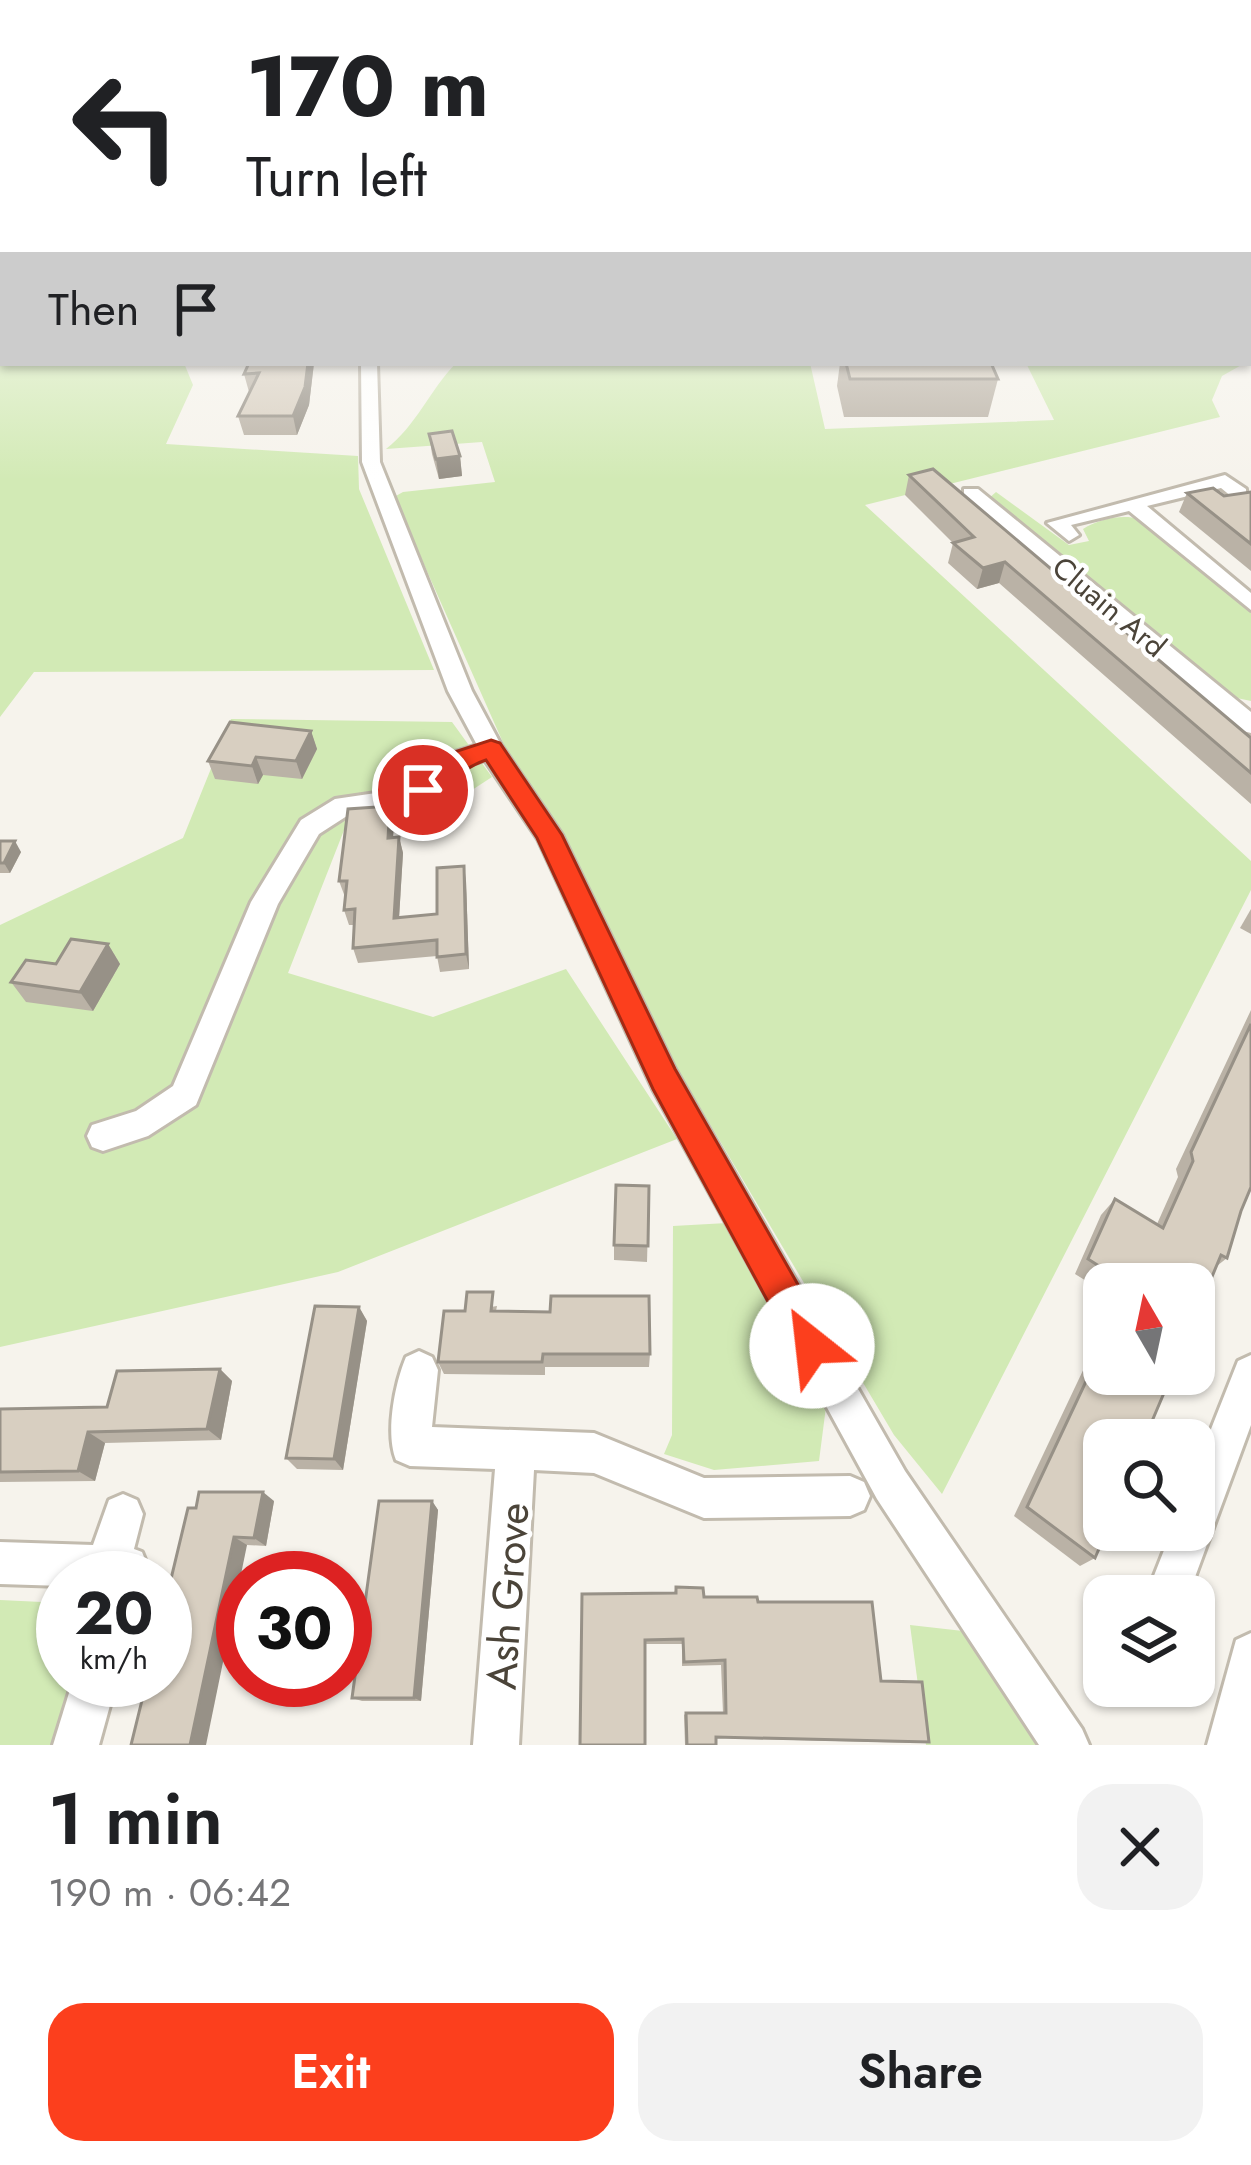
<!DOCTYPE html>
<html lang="en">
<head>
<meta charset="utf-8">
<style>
	body { margin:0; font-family:Jost,sans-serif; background:#f2f2f2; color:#202124; height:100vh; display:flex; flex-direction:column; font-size:45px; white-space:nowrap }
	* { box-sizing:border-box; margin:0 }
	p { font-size:39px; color:#757577 }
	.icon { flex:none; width:66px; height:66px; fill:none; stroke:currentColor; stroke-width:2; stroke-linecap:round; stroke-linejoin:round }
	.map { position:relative; height:1745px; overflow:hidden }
	.sheet { display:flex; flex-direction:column; background:#fff; flex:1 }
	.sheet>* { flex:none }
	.top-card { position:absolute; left:0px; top:0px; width:1251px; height:366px; box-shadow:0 3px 9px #0004; background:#fff; color:#202124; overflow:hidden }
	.needle { width:78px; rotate:351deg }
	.tools { position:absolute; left:1083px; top:1263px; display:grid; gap:24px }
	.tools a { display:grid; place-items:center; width:132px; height:132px; border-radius:24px; background:#fff; box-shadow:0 3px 9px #0004; font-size:60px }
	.speed { position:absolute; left:36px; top:1551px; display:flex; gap:24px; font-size:60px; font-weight:700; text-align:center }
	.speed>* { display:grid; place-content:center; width:156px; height:156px; border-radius:50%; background:#fff; box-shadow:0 3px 9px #0004; line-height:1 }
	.speed small { font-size:30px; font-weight:400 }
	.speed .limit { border:18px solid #d22; background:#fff; color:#111 }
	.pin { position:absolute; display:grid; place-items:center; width:102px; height:102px; color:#fff; margin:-51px; border:6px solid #fff; border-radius:50%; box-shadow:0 3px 12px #0007 }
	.me { position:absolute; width:132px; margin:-66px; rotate:331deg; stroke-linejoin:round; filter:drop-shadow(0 0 9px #0008) }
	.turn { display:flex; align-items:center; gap:42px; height:252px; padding:0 48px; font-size:54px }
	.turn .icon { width:156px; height:156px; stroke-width:2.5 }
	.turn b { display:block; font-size:84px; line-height:102px }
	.then { display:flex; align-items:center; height:114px; padding:0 48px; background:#0003; gap:24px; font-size:45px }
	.round { display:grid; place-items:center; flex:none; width:126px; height:126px; border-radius:36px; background:#f2f2f2 }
	.summary { display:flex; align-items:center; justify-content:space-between; height:204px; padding:0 48px }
	h1 { font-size:72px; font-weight:600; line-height:90px }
	.button { display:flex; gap:24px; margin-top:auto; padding:24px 48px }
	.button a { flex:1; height:138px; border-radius:36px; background:#fc3f1d; color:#fff; font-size:48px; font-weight:600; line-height:138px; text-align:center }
	.button a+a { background:#f2f2f2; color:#202124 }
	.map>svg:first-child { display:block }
	.green { fill:#d2eab5 }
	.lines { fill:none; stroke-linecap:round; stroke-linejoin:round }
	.minor-casing { stroke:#c2bbae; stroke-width:6 }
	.minor { fill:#fff; fill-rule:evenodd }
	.wall { fill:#bab2a6 }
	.shaded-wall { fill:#979187 }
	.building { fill:#d8cfc1; stroke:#979187; stroke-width:3 }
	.route { fill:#fc3f1d; stroke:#a42913; stroke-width:3 }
	.labels { text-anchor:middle; stroke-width:9; stroke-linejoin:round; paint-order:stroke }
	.far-street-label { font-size:30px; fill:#4b4439; stroke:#fff }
	.near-street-label { font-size:42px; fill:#4b4439; stroke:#fff }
</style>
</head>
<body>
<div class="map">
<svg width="1251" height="1745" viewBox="0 0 1251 1745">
	<rect width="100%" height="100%" fill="#f6f3ec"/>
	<!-- green -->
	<g class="green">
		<polygon points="0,307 3,363 184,363 193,385 166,444 358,456 359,489 434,670 34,672 0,717"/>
		<path d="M 456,363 L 810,363 L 825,429 L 1054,420 L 1026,363 L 1245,363 L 1222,376 L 1212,400 L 1220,417 L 865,505 L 1251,861 L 1251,890 L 942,1494 L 894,1435 L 643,1011 L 564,837 L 517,774 L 394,497 L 403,492 L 495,482 L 482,442 L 386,449 C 416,426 430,390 456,363 Z"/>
		<path d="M 996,492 L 1069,545 L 1089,541 L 1083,529 C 1099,519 1122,514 1139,519 L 1251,613 L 1251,701 L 1232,697 L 988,499 Z"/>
		<polygon points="231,719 452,722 492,777 432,816 348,820 288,973 433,1017 566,969 677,1139 338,1272 0,1347 0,925 183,838"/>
		<polygon points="727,1223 827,1399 819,1461 714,1470 664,1454 672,1435 673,1226"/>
		<polygon points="0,1600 63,1603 63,1680 70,1680 52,1745 0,1745"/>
		<polygon points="910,1625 963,1631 1036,1745 926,1745"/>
	</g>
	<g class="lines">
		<defs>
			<g id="minor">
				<rect x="1248" y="242" width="3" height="8"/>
				<polygon points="361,363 377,363 380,462 472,691 501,745 562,835 675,1069 905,1471 1082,1729 1089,1745 1039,1745 877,1499 653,1089 538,839 485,760 460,768 419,803 350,814 319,834 278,904 196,1105 148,1136 103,1151 92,1147 87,1136 92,1125 136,1111 173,1086 251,902 301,820 335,799 403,789 442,756 477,745 448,691 362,462"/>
				<polygon points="1225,475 1246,489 1246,497 1232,497 1221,488 1147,506 1251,593 1251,610 1129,511 1071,525 1079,535 1069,541 1047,523"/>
				<polygon points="964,489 978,489 1251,712 1251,733 1243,731 964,497"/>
				<path d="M 419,1351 L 432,1357 L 438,1370 L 432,1427 L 594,1433 L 704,1478 L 850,1476 L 864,1482 L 870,1496 L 864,1510 L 850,1516 L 704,1518 L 594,1473 L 534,1470 L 519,1745 L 473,1745 L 495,1469 L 410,1466 L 396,1460 C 385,1433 395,1383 406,1357 Z"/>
				<polygon points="1251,1355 1251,1425 1188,1596 1146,1596 1172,1530 1194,1530 1194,1472 1238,1361"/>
				<polygon points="123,1494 137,1500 143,1514 134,1549 142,1552 148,1567 145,1578 63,1578 63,1586 0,1584 0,1542 93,1545 109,1500"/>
				<polygon points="1251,1633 1251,1745 1207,1745 1236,1640"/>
				<polygon points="73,1680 117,1680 99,1745 53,1745"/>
			</g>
		</defs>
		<!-- minor casing -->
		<use href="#minor" class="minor-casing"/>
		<!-- minor -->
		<use href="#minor" class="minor"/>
	</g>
	<!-- wall -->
	<g class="wall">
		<rect x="0" y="236" width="3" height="65"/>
		<polygon points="249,363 314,363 309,405 297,435 244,435 238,416 249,392 244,374"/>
		<polygon points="840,363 991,363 998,379 988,417 844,417 837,386"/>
		<polygon points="429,434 460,456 462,476 439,479 432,454"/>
		<polygon points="909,475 1251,738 1251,804 999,583 977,589 948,563 953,543 905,495"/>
		<polygon points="1251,492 1251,571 1179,512 1187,493 1224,496"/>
		<polygon points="311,731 317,749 302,779 263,775 258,784 215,779 208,761"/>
		<polygon points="394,822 393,837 399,837 403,853 399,918 437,914 466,881 469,969 440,972 437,956 358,963 353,948 354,925 349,925 344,910 345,897 339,881"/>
		<polygon points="0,841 21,852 10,873 0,873"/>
		<polygon points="1251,909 1251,934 1240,928"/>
		<polygon points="108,944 120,964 93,1011 26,1002 11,982"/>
		<polygon points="1251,1010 1251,1187 1241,1211 1227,1258 1194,1284 1104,1284 1104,1292 1075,1274 1101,1215 1115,1199 1157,1224 1178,1177 1176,1169"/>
		<polygon points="649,1186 647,1262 614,1260 614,1245"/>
		<polygon points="497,1306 496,1311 650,1354 649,1367 545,1367 545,1375 444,1374 438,1362 465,1311"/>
		<polygon points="359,1307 367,1321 343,1470 297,1469 286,1458"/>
		<polygon points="1104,1326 1104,1374 1095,1558 1080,1566 1014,1516"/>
		<polygon points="220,1369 232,1381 221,1440 105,1443 95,1481 0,1482 0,1409 107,1407"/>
		<polygon points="274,1501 266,1546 247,1545 165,1604"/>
		<polygon points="432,1501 438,1510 421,1701 362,1701 352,1698"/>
		<polygon points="676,1587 704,1597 758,1602 881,1681 929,1742 919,1743 716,1738 716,1745 685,1745 684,1715 686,1713 723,1713 721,1665 682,1666 682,1644 645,1644 580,1745 674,1593"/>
	</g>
	<!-- shaded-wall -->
	<g class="shaded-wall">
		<polygon points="308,363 314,363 309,405 297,435 293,416"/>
		<polygon points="460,456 462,476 439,479 436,459"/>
		<polygon points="1005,562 999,583 977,589 983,568"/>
		<polygon points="311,731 317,749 302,779 296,761"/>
		<polygon points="256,757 263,775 258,784 252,766"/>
		<polygon points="390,806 394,822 392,854 388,838"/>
		<polygon points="399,837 403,853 398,934 394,918"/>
		<polygon points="15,841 21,852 10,873 4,863"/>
		<polygon points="464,866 466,881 469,969 466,954"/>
		<polygon points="108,944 120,964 93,1011 80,992"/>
		<polygon points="359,1307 367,1321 343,1470 334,1459"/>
		<polygon points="220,1369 232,1381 221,1440 207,1429"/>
		<polygon points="88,1432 105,1443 95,1481 78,1471"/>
		<polygon points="263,1492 274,1501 266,1546 254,1538"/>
		<polygon points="432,1501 438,1510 421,1701 414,1698"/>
		<polygon points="234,1537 247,1545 206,1745 190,1745"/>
	</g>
	<!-- building -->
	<g class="building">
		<rect x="0" y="236" width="3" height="31"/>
		<polygon points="249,363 308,363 305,387 293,416 238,416 259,373 244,374"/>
		<polygon points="846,363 991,363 998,379 850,379"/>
		<polygon points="452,431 460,456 436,459 429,434"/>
		<polygon points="933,469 1251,738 1251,773 1005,562 983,568 953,543 974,537 909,475"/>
		<polygon points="1213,488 1224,496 1251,492 1251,544 1187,493"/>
		<polygon points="230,722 311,731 296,761 256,757 252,766 208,761"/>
		<polygon points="390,806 388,838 399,837 394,918 437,914 437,868 464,866 466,954 437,957 437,940 353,948 355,909 344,910 347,881 339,881 348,809"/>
		<polygon points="0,841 15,841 4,863 0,863"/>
		<polygon points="71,939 108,944 80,992 11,982 26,960 56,964"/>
		<polygon points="1251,1024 1251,1187 1241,1211 1227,1258 1221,1255 1194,1320 1194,1284 1127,1284 1088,1259 1115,1199 1163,1228 1193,1161 1191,1152"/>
		<polygon points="616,1185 649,1186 648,1246 614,1245"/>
		<polygon points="467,1292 493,1292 491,1311 550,1312 551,1296 649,1296 650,1354 543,1354 542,1362 438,1362 444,1311 465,1311"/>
		<polygon points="315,1306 359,1307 334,1459 286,1458"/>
		<polygon points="1104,1343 1104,1374 1172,1374 1144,1440 1104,1440 1104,1530 1107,1530 1095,1558 1027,1507"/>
		<polygon points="220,1369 207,1429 88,1432 78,1471 0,1472 0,1409 107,1407 117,1371"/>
		<polygon points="199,1492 263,1492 254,1538 234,1537 190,1745 131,1745 147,1680 165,1680 165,1604 188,1508 196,1508"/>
		<polygon points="379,1501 432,1501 414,1698 352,1698"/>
		<polygon points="676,1587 703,1588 704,1597 757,1597 758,1602 872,1602 881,1681 922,1682 929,1742 716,1737 716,1745 687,1745 686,1713 726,1713 725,1660 684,1662 683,1639 645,1640 645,1745 580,1745 582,1594 676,1593"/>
	</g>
	<!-- sky -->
	<linearGradient id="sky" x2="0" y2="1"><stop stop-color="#8fc1ec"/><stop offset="0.49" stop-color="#fbfaf6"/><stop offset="1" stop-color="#fbfaf6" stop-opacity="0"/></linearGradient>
	<rect width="1251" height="480" fill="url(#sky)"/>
	<!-- route -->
	<path class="route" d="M 491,740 L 500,743 L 562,835 L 675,1069 L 825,1332 L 831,1346 L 825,1359 L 812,1364 L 799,1359 L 653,1089 L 537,838 L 486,760 C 454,771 447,791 423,799 L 411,790 L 442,756 Z"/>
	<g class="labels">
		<!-- far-street labels -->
		<g class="far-street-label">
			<text transform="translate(1109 607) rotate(40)" y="10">Cluain Ard</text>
		</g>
		<!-- near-street labels -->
		<g class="near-street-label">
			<text transform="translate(507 1596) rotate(-86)" y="15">Ash Grove</text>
		</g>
	</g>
</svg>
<div class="tools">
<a><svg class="needle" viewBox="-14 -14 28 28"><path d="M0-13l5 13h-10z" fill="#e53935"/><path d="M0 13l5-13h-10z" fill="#757577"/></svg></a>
<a><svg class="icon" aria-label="search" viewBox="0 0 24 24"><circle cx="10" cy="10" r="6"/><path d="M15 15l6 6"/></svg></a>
<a><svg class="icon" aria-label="layers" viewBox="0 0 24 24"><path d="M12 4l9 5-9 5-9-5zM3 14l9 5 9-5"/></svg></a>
</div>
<div class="speed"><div>20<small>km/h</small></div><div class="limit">30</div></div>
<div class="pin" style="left:423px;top:790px;background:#d93025"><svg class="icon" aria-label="arrive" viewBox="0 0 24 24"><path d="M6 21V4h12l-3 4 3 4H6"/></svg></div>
<svg class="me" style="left:812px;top:1346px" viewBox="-20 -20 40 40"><circle r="19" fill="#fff"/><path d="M0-13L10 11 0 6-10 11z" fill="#fc3f1d"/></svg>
<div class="top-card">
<div class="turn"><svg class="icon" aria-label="left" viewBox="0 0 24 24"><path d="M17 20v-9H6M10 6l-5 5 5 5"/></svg><div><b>170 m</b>Turn left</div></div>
<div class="then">Then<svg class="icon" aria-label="arrive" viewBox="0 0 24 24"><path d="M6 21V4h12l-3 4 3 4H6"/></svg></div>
</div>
</div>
<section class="sheet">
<div class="summary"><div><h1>1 min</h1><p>190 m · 06:42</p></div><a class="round"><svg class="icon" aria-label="close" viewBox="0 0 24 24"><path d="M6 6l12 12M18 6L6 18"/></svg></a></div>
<div class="button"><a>Exit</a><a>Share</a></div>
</section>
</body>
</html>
